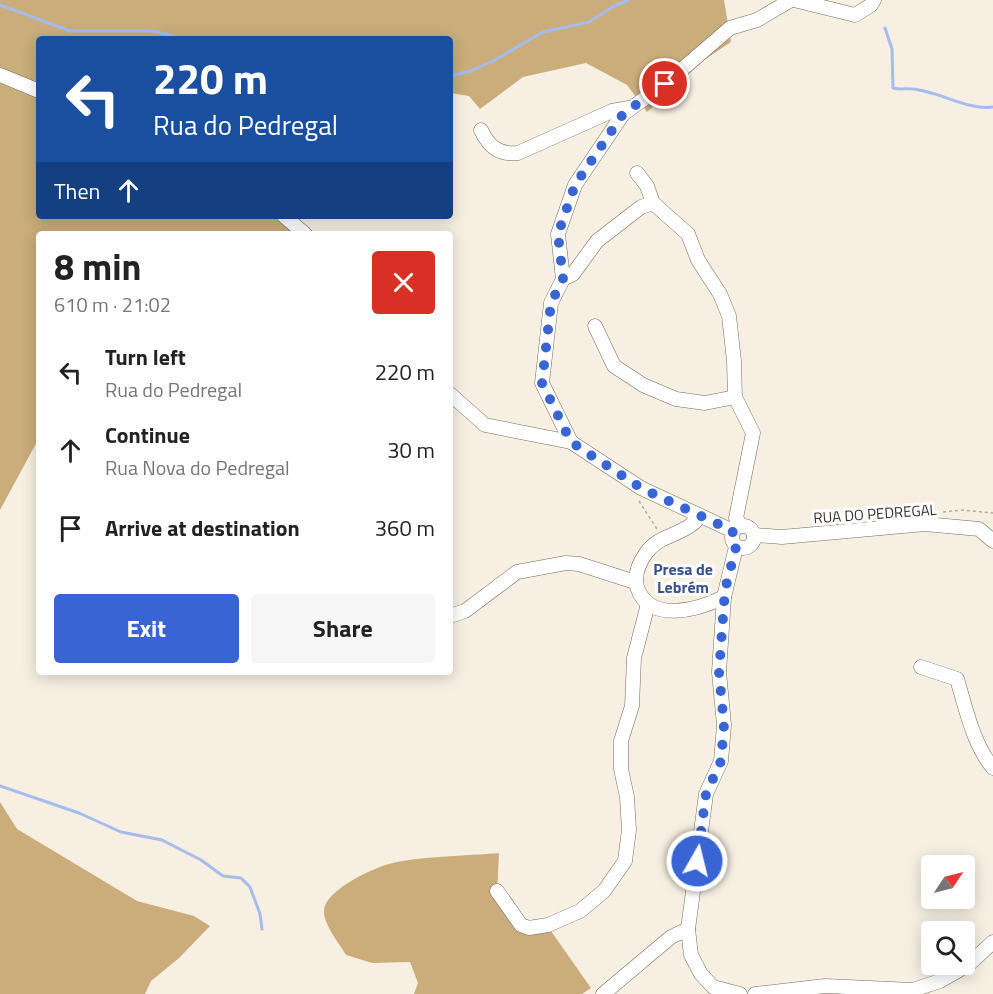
<!DOCTYPE html>
<html lang="en">
<head>
<meta charset="utf-8">
<style>
	body { margin:0; font-family:"Titillium Web",sans-serif; background:#f6f6f6; color:#222; height:100vh; display:flex; flex-direction:column; font-size:22px; white-space:nowrap }
	* { box-sizing:border-box; margin:0 }
	p { font-size:20px; color:#767676 }
	.icon { flex:none; width:33px; height:33px; fill:none; stroke:currentColor; stroke-width:2; stroke-linecap:round; stroke-linejoin:round }
	.map { position:relative; flex:1; overflow:hidden }
	.side { position:absolute; left:36px; top:231px; width:417px; height:444px; display:flex; flex-direction:column; background:#fff; border-radius:6px; box-shadow:0 3px 15px #0003 }
	.side>* { flex:none }
	.hud { position:absolute; left:36px; top:36px; width:417px; height:183px; border-radius:6px; box-shadow:0 3px 15px #0003; background:#1a4fa0; color:#fff; overflow:hidden }
	.needle { width:39px; rotate:55deg }
	.controls { position:absolute; left:921px; top:855px; display:grid; gap:12px }
	.controls a { display:grid; place-items:center; width:54px; height:54px; border-radius:6px; background:#fff; box-shadow:0 3px 15px #0003; font-size:30px }
	.pin { position:absolute; display:grid; place-items:center; width:51px; height:51px; color:#fff; margin:-26px; border:3px solid #fff; border-radius:50%; box-shadow:0 2px 6px #0007 }
	.me { position:absolute; width:66px; margin:-33px; rotate:8deg; stroke-linejoin:round; filter:drop-shadow(0 0 4px #0008) }
	.turn { display:flex; align-items:center; gap:21px; height:126px; padding:0 18px; font-size:27px }
	.turn .icon { width:78px; height:78px; stroke-width:2.5 }
	.turn b { display:block; font-size:42px; line-height:51px }
	.then { display:flex; align-items:center; height:57px; padding:0 18px; background:#0003; gap:12px; font-size:22px }
	.round { display:grid; place-items:center; flex:none; width:63px; height:63px; border-radius:6px; background:#f6f6f6 }
	.overview { display:flex; align-items:center; justify-content:space-between; height:102px; padding:0 18px }
	h1 { font-size:36px; font-weight:700; line-height:45px }
	.action { display:flex; gap:12px; margin-top:auto; padding:12px 18px }
	.action a { flex:1; height:69px; border-radius:6px; background:#3864d4; color:#fff; font-size:24px; font-weight:700; line-height:69px; text-align:center }
	.action a+a { background:#f6f6f6; color:#222 }
	ul { padding:0; list-style:none }
	li { display:flex; align-items:center; gap:18px; height:78px; padding:0 18px }
	li div { flex:1 }
	li b { display:block; font-size:22px }
	li em { font-style:normal }
	.map>svg:first-child { display:block }
	.forest { fill:#caad7b }
	.lines { fill:none; stroke-linecap:round; stroke-linejoin:round }
	.stream { stroke:#a5bced; stroke-width:3 }
	.minor-casing { stroke:#726c60; stroke-width:15 }
	.path { stroke:#afa99f; stroke-width:1.5; stroke-dasharray:3 3; stroke-linecap:butt }
	.minor { stroke:#fff; stroke-width:14 }
	.route { stroke:#3864d4; stroke-width:10; stroke-dasharray:0 18 }
	.labels { text-anchor:middle; stroke-width:6; stroke-linejoin:round; paint-order:stroke }
	.street-label { font-size:15px; fill:#383530; stroke:#fff }
	.neighbourhood-label { font-size:16px; font-weight:bold; fill:#39528c; stroke:#fff }
</style>
</head>
<body>
<div class="map">
<svg width="993" height="994" viewBox="0 0 993 994">
	<rect width="100%" height="100%" fill="#f7efe2"/>
	<!-- forest -->
	<g class="forest">
		<polygon points="0,0 724,0 731,42 704,60 647,112 627,85 586,63 523,77 480,109 469,96 450,93 450,39 39,39 39,216 292,216 291,234 39,234 39,438 0,510"/>
		<polygon points="0,802 17,829 137,901 194,916 210,926 179,958 151,981 145,994 0,994"/>
		<path d="M 499,853 L 497,896 L 522,931 L 546,924 L 591,988 L 582,994 L 414,994 L 418,983 L 410,962 L 372,963 L 346,955 C 339,943 323,924 324,910 C 326,890 371,869 389,864 C 419,856 467,856 499,853 Z"/>
	</g>
	<g class="lines">
		<!-- stream -->
		<g class="stream">
			<polyline points="0,5 70,31 154,31 185,39"/>
			<path d="M 885,28 L 892,49 L 893,88 C 901,90 905,88 913,89 C 938,91 969,111 993,107"/>
			<polyline points="450,76 471,71 493,61 543,32 589,22 614,6 628,0"/>
			<polyline points="0,786 79,813 121,832 162,840 201,860 223,876 241,878 250,887 260,914 262,929"/>
		</g>
		<defs>
			<g id="minor">
				<polyline points="794,0 855,15 871,5 874,0"/>
				<polyline points="0,75 39,91"/>
				<path d="M 481,130 C 489,147 499,155 518,153 L 612,111 L 629,108"/>
				<polyline points="637,173 647,186 653,203"/>
				<polyline points="284,216 305,234"/>
				<polyline points="563,279 573,274 597,241 641,207 653,203 688,234 698,260 720,294 729,316 734,361 735,397 753,433 736,518 741,526"/>
				<polyline points="595,326 614,366 643,385 676,399 705,403 735,397"/>
				<polyline points="450,394 485,425 571,442"/>
				<path d="M 694,513 L 695,522 C 679,536 659,535 646,553 C 639,563 634,575 637,587 C 649,624 698,610 724,597"/>
				<circle cx="743" cy="537" r="11"/>
				<polyline points="733,531 641,488 571,442 542,383 551,303 563,279 558,234 575,185 623,114 665,84 730,28 757,20 791,0"/>
				<polyline points="754,535 782,537 925,524 979,529 993,541"/>
				<polyline points="736,547 724,597 719,672 724,725 721,761 706,794 688,929 691,955 701,974 713,987 740,994"/>
				<polyline points="450,616 465,611 517,572 566,563 579,564 635,582"/>
				<path d="M 921,667 L 957,679 C 966,709 973,744 993,768"/>
				<polyline points="497,891 521,925 529,928 548,925 580,911 604,891 625,861 629,830 627,797 621,769 621,741 632,706 634,658 648,604"/>
				<polyline points="603,994 671,937 688,929"/>
				<polyline points="755,994 825,986 913,990 940,981 968,965 993,942"/>
			</g>
		</defs>
		<!-- minor casing -->
		<use href="#minor" class="minor-casing"/>
		<!-- path -->
		<g class="path">
			<polyline points="639,501 657,529"/>
			<polyline points="943,512 962,510 993,513"/>
		</g>
		<!-- minor -->
		<use href="#minor" class="minor"/>
	</g>
	<g class="lines">
		<!-- route -->
		<polyline class="route" points="665,84 623,114 575,185 558,234 563,279 551,303 542,383 571,442 641,488 733,531 731,538 736,547 725,590 719,672 724,725 721,761 706,794 697,861"/>
	</g>
	<g class="labels">
		<!-- street labels -->
		<g class="street-label">
			<text transform="translate(875 514) rotate(-4)" y="5">RUA DO PEDREGAL</text>
		</g>
		<!-- neighbourhood labels -->
		<g class="neighbourhood-label">
			<text x="683" y="575">Presa de<tspan x="683" dy="18">Lebrém</tspan></text>
		</g>
	</g>
</svg>
<div class="controls">
<a><svg class="needle" viewBox="-14 -14 28 28"><path d="M0-13l5 13h-10z" fill="#e53935"/><path d="M0 13l5-13h-10z" fill="#767676"/></svg></a>
<a><svg class="icon" aria-label="search" viewBox="0 0 24 24"><circle cx="10" cy="10" r="6"/><path d="M15 15l6 6"/></svg></a>
</div>
<div class="pin" style="left:665px;top:84px;background:#d93025"><svg class="icon" aria-label="arrive" viewBox="0 0 24 24"><path d="M6 21V4h12l-3 4 3 4H6"/></svg></div>
<svg class="me" style="left:697px;top:861px" viewBox="-20 -20 40 40"><circle r="17" fill="#3864d4" stroke="#fff" stroke-width="3"/><path d="M0-11L8 9 0 5-8 9z" fill="#fff"/></svg>
<div class="hud">
<div class="turn"><svg class="icon" aria-label="left" viewBox="0 0 24 24"><path d="M17 20v-9H6M10 6l-5 5 5 5"/></svg><div><b>220 m</b>Rua do Pedregal</div></div>
<div class="then">Then<svg class="icon" aria-label="ahead" viewBox="0 0 24 24"><path d="M12 20V5M6 11l6-6 6 6"/></svg></div>
</div>
<section class="side">
<div class="overview"><div><h1>8 min</h1><p>610 m · 21:02</p></div><a class="round" style="background:#d93025;color:#fff"><svg class="icon" aria-label="close" viewBox="0 0 24 24"><path d="M6 6l12 12M18 6L6 18"/></svg></a></div>
<ul>
<li><svg class="icon" aria-label="left" viewBox="0 0 24 24"><path d="M17 20v-9H6M10 6l-5 5 5 5"/></svg><div><b>Turn left</b><p>Rua do Pedregal</p></div><em>220 m</em></li>
<li><svg class="icon" aria-label="ahead" viewBox="0 0 24 24"><path d="M12 20V5M6 11l6-6 6 6"/></svg><div><b>Continue</b><p>Rua Nova do Pedregal</p></div><em>30 m</em></li>
<li><svg class="icon" aria-label="arrive" viewBox="0 0 24 24"><path d="M6 21V4h12l-3 4 3 4H6"/></svg><div><b>Arrive at destination</b></div><em>360 m</em></li>
</ul>
<div class="action"><a>Exit</a><a>Share</a></div>
</section>
</div>
</body>
</html>
